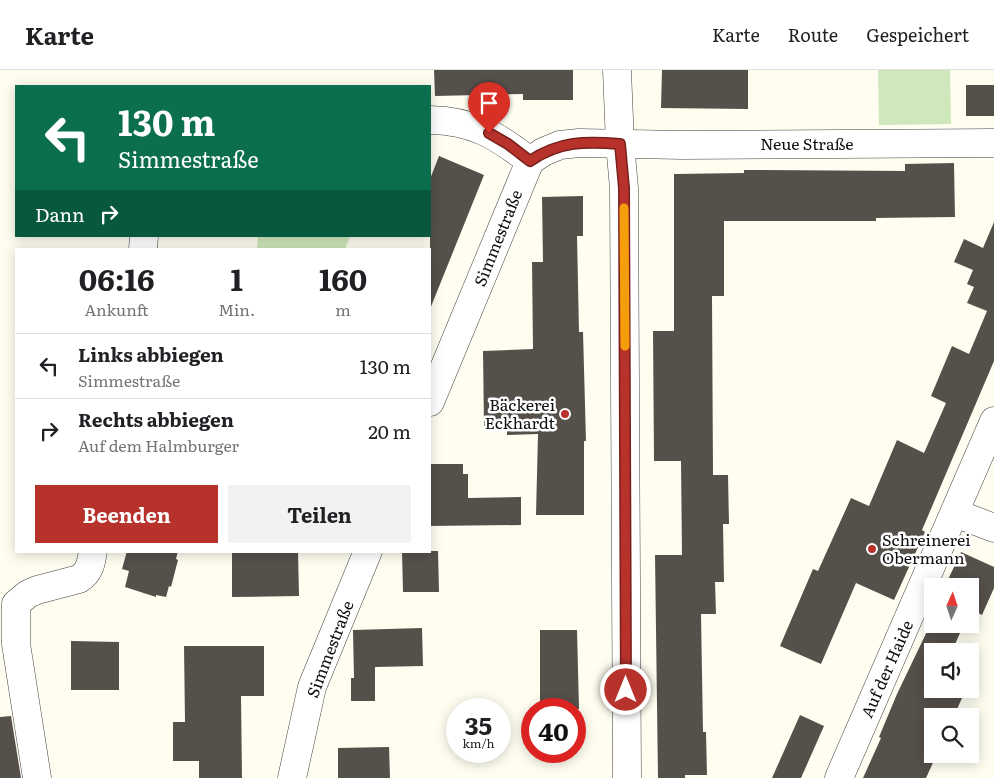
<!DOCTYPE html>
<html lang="de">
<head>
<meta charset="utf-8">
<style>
	body { margin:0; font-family:Literata,serif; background:#f2f2f2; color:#202124; height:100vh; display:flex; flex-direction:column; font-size:19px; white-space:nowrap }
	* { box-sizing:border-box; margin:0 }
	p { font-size:16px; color:#757577 }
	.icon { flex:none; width:28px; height:28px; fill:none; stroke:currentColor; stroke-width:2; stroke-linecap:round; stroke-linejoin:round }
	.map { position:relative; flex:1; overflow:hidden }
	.side { position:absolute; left:15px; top:178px; width:416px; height:305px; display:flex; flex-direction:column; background:#fff; border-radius:0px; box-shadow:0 2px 12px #0003 }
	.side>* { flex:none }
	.banner { position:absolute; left:15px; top:15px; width:416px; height:152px; border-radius:0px; box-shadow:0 2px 12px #0003; background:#0b6e4f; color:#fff; overflow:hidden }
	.needle { width:32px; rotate:3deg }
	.tools { position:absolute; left:924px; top:508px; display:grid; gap:10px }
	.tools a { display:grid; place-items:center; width:55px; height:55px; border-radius:0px; background:#fff; box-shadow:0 2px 12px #0003; font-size:25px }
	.speed { position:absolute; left:446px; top:628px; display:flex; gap:10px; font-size:25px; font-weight:700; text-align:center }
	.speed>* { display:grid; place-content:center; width:65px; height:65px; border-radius:50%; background:#fff; box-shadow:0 2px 12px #0003; line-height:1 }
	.speed small { font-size:12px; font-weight:400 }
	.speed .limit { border:8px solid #d22; background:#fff; color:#111 }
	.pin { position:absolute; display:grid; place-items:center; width:42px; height:42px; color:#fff; margin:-51px -21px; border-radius:50% 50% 50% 0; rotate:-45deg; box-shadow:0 0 5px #0007 }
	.pin .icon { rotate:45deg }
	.me { position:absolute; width:55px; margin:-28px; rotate:0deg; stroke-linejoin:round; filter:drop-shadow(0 0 4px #0008) }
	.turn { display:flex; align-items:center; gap:18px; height:105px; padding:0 20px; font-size:22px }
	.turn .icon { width:65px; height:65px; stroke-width:2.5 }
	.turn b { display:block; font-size:35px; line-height:42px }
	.then { display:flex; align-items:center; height:48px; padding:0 20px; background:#0003; gap:10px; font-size:19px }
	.eta { display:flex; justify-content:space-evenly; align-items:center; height:85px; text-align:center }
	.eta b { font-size:30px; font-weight:700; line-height:35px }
	.button { display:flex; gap:10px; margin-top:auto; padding:10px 20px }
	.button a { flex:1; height:58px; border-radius:0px; background:#b8322c; color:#fff; font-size:20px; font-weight:700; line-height:58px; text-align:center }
	.button a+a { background:#f2f2f2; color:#202124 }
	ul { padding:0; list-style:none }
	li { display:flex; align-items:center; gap:15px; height:65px; padding:0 20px; border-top:1px solid #e0e0e0 }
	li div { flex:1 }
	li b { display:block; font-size:19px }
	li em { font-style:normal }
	header { display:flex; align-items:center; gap:30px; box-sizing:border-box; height:70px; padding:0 25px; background:#fff; border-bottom:1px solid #e0e0e0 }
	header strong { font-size:24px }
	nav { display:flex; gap:28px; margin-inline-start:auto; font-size:18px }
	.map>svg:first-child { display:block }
	.green { fill:#cee7bb }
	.building { fill:#56504b }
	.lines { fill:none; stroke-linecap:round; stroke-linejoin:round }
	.minor-casing { stroke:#414141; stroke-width:29 }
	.minor { stroke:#fff; stroke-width:28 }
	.route-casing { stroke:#78201d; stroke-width:12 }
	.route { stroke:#b8322c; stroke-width:9 }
	.slow { stroke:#f59e0b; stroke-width:9 }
	.poi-dot { fill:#b8322c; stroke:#fff; stroke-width:2 }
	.labels { text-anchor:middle; stroke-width:5; stroke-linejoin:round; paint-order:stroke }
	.street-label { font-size:16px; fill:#0e0e0e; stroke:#fff }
	.poi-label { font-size:16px; fill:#0e0e0e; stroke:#fff; text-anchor:end }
</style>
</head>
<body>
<header>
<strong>Karte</strong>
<nav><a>Karte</a><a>Route</a><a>Gespeichert</a></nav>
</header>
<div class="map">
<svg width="994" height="708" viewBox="0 0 994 708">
	<rect width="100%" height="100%" fill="#fefdf0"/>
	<!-- green -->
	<g class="green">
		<polygon points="878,0 950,0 951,54 879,55"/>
		<polygon points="258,166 350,166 345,179 257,179"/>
	</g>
	<!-- building -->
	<g class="building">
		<polygon points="434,0 573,0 573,30 523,30 523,24 435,26"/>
		<polygon points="662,0 748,0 748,39 661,38"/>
		<rect x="966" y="15" width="28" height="31"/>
		<polygon points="439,86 484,105 430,239 430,109"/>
		<polygon points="954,93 955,147 876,148 876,151 724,151 724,226 712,226 713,405 728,405 729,454 723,454 724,512 715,512 716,544 701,544 703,662 706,662 707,705 685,705 685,708 658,708 655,485 682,485 681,391 654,391 653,261 674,261 674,104 744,103 744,100 905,101 905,94"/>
		<polygon points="583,126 583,166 577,166 579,262 583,262 586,371 584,371 584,445 536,445 538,364 507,365 507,356 484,356 483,281 533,279 532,192 543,192 542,127"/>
		<polygon points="994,152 994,291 922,460 925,462 894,530 856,513 821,594 780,576 813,499 818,501 851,428 869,436 897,370 924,383 946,333 931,326 952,276 969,284 987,241 967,233 974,217 967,214 973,200 954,192 964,169 983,178"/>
		<polygon points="430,394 463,394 463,404 468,404 468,428 521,427 521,455 430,456"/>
		<polygon points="127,481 178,481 176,489 178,490 171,517 169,516 166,527 156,525 156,527 125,517 129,501 122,499"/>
		<polygon points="232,481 298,481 299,526 232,527"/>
		<polygon points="402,481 438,481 439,522 403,522"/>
		<polygon points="961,482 994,497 994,518 982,545 971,539 970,541 970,516 945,516"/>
		<polygon points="932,551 932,554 964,554 952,581 932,581 932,619 966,619 954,646 932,646 932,684 937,684 926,708 863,708 881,668 879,667 897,624"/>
		<polygon points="422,558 423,596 375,597 375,631 351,631 351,608 354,608 353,560"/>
		<polygon points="540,560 577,560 579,639 540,639"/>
		<polygon points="71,571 119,572 119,620 71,620"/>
		<polygon points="184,576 264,576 264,626 241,626 242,708 199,708 199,691 173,691 173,652 185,652"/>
		<polygon points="800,645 824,656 801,708 772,708"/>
		<polygon points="11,646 21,708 0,708 0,647"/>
		<polygon points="389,677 390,708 338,708 338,678"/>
	</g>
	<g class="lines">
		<defs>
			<g id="minor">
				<polyline points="617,0 620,74 624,118 627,708"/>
				<path d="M 430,50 C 474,51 496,65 530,91"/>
				<polyline points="143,179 144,166"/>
				<polyline points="430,332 530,91 543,82 560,75 579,73 683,75 994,73"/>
				<polyline points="955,443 994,458"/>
				<path d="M 37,708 L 16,574 L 16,534 L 28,524 L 37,520 L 79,509 C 90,502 91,493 93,481"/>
				<polyline points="292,708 312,617 368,481"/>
				<polyline points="839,708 994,351"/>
			</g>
		</defs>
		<!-- minor casing -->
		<use href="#minor" class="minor-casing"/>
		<!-- minor -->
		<use href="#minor" class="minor"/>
	</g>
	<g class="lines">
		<defs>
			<path id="route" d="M 489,63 L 508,74 L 530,91 C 559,71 586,71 620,74 L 624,118 L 626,620"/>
		</defs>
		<!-- route casing -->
		<use href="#route" class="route-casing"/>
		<!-- route -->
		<use href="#route" class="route"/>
		<!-- slow -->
		<polyline class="slow" points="624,138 625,276"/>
	</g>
	<!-- markers -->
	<g class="poi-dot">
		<circle cx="565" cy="344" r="5"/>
		<circle cx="872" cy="479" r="5"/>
	</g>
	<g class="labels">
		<!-- street labels -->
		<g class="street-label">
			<text x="807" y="80">Neue Straße</text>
			<text transform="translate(498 168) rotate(-68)" y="6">Simmestraße</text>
			<text transform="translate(330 579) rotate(-69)" y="6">Simmestraße</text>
			<text transform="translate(887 599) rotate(-66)" y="6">Auf der Haide</text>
		</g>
		<!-- poi labels -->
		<g class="poi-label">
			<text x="555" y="341">Bäckerei<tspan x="555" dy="18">Eckhardt</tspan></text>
			<text x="882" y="476" text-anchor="start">Schreinerei<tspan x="882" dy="18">Obermann</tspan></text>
		</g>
	</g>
</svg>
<div class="tools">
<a><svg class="needle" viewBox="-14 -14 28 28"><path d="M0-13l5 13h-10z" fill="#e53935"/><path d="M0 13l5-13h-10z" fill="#757577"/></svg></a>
<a><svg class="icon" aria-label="sound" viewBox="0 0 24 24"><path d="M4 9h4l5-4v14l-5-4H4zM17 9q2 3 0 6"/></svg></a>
<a><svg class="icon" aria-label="search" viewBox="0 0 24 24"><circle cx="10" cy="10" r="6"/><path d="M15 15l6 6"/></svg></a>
</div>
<div class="speed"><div>35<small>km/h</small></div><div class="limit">40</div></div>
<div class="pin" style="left:489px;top:63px;background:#d93025"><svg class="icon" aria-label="arrive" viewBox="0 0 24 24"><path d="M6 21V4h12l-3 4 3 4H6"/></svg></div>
<svg class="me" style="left:626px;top:620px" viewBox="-20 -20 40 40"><circle r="17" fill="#b8322c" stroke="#fff" stroke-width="3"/><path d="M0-11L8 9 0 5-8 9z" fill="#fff"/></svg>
<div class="banner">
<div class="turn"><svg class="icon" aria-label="left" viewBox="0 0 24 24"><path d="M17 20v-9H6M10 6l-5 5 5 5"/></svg><div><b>130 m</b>Simmestraße</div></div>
<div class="then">Dann<svg class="icon" aria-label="right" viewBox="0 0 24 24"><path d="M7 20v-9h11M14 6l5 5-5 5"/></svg></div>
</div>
<section class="side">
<div class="eta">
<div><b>06:16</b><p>Ankunft</p></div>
<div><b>1</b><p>Min.</p></div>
<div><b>160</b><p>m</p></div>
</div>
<ul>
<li><svg class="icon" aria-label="left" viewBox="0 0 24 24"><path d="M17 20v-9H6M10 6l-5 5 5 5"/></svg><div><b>Links abbiegen</b><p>Simmestraße</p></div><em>130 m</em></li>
<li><svg class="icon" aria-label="right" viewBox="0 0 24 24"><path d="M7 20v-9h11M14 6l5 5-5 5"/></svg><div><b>Rechts abbiegen</b><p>Auf dem Halmburger</p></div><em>20 m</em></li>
</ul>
<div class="button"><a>Beenden</a><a>Teilen</a></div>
</section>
</div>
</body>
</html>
